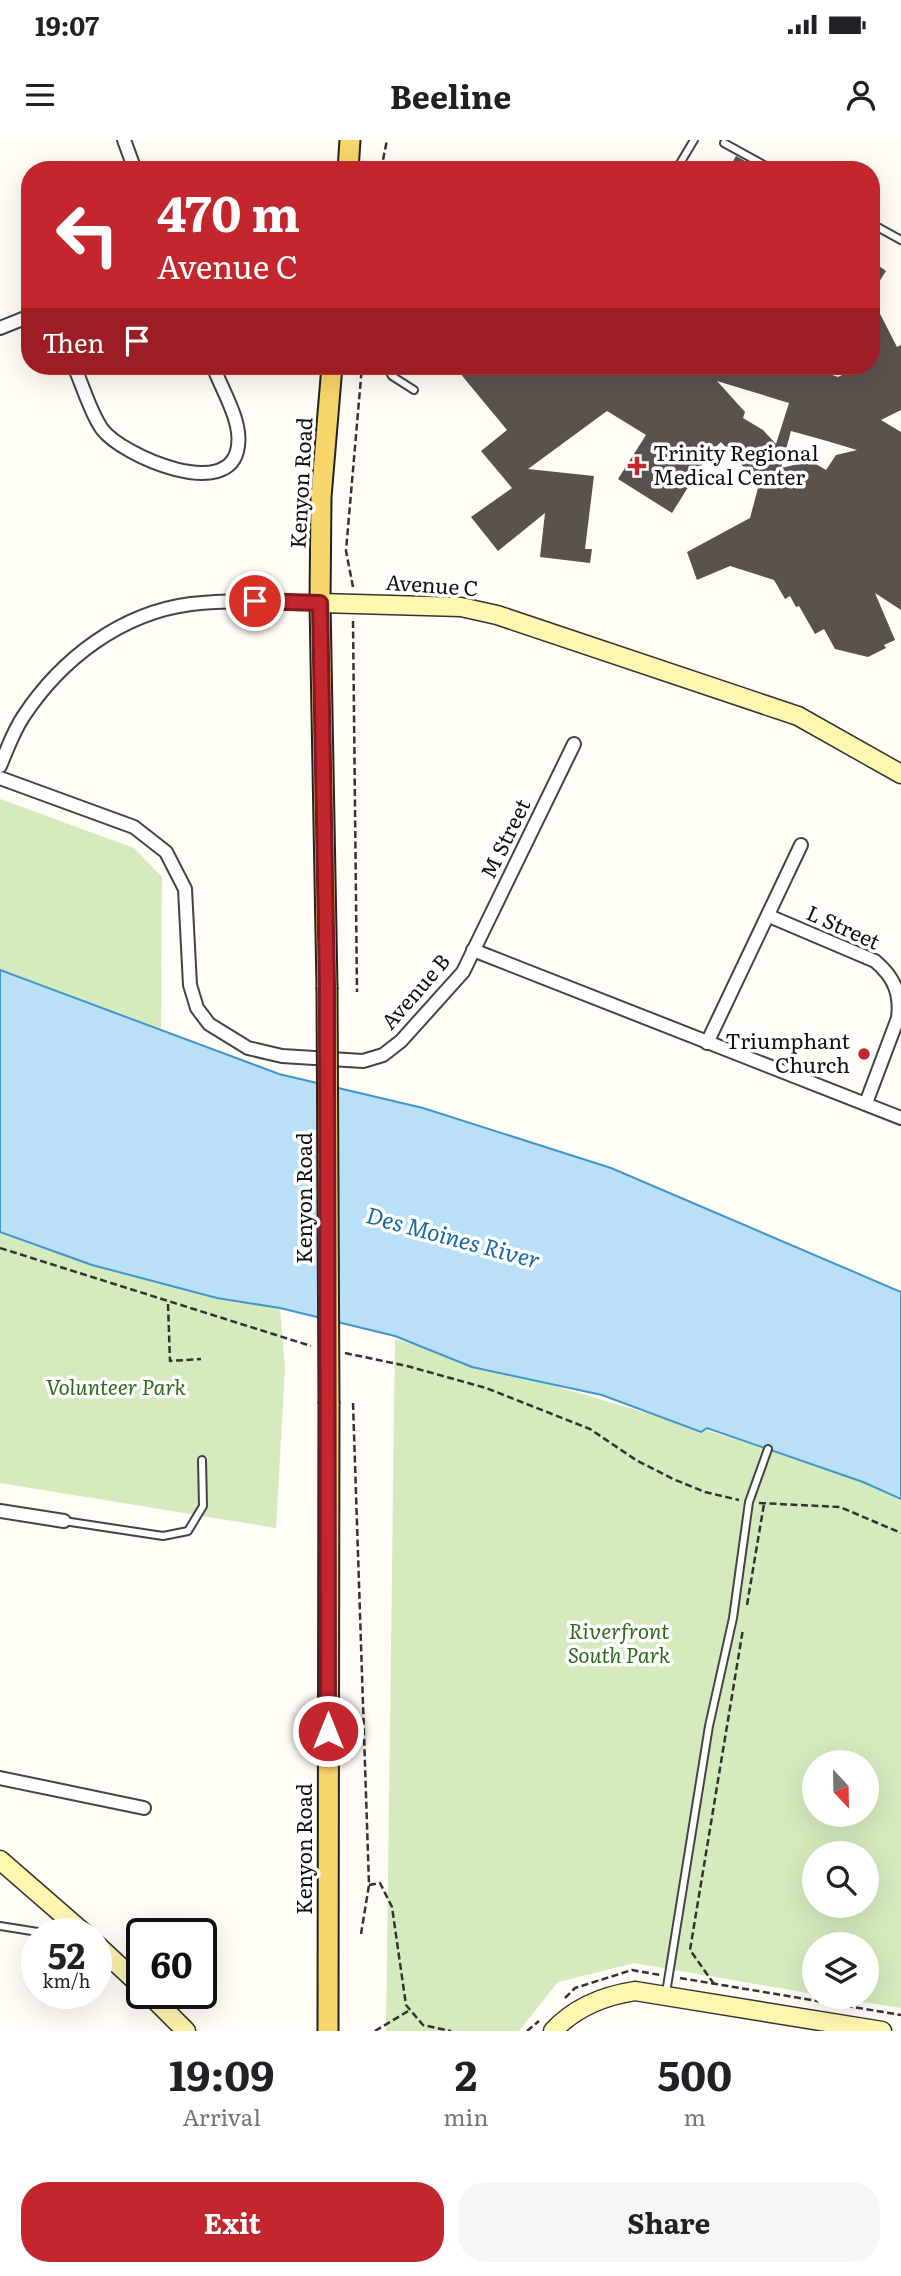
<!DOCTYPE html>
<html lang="en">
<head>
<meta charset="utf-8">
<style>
	body { margin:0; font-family:Literata,serif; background:#f6f6f6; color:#202124; height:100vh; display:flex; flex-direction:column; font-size:26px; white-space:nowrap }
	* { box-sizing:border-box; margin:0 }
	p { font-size:23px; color:#757577 }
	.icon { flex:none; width:38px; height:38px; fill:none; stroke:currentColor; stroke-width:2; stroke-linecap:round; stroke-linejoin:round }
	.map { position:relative; height:1891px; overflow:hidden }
	.side { display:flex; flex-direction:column; background:#fff; flex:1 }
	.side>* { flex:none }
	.banner { position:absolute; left:21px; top:21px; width:859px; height:214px; border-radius:28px; box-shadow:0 7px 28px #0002; background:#c4262e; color:#fff; overflow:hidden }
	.needle { width:46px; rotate:158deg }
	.controls { position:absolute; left:802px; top:1610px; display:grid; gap:14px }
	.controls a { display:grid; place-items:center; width:77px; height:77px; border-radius:50%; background:#fff; box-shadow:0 7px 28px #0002; font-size:35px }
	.speed { position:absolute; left:21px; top:1778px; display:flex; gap:14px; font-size:35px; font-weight:700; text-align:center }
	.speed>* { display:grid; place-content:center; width:91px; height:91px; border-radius:50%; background:#fff; box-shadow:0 7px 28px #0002; line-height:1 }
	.speed small { font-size:18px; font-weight:400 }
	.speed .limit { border:4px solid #111; border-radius:10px; background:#fff; color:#111 }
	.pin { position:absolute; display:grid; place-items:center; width:60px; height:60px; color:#fff; margin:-30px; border:4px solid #fff; border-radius:50%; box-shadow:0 2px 7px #0007 }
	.me { position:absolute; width:77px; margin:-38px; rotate:0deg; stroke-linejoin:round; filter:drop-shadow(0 0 5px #0008) }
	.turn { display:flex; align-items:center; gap:24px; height:147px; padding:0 21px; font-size:32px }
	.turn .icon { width:91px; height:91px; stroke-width:2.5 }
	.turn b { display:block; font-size:49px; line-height:60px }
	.then { display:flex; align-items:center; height:66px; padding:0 21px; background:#0003; gap:14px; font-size:26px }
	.eta { display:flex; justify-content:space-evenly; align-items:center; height:119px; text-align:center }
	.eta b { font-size:42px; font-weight:700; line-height:49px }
	.action { display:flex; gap:14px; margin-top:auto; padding:14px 21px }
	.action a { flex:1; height:80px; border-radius:28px; background:#c4262e; color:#fff; font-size:28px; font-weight:700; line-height:80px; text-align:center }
	.action a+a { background:#f6f6f6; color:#202124 }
	.status { display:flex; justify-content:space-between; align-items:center; height:49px; padding:0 35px; background:#fff; direction:ltr }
	.status svg { height:19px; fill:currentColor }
	header { display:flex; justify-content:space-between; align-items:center; height:91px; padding:0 21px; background:#fff; font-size:32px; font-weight:700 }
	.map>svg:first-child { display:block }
	.green { fill:#d5ebbd; fill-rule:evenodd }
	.water { fill:#b9e0f7; stroke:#3f96cf; stroke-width:2 }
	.building { fill:#5a524d; fill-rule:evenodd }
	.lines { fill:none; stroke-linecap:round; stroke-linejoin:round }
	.lane-casing { stroke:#444; stroke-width:10 }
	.street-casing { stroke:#444; stroke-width:16 }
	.secondary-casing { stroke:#333; stroke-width:21 }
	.primary-casing { stroke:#222; stroke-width:23 }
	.path { stroke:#333; stroke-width:2.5; stroke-dasharray:7 3.5; stroke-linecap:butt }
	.lane { stroke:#fff; stroke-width:6 }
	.street { stroke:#fff; stroke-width:12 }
	.secondary { stroke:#fff6b0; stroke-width:18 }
	.primary { stroke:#f9d66b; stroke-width:19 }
	.primary-bridge-casing { stroke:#222; stroke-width:23; stroke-linecap:butt }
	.primary-bridge { stroke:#f9d66b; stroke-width:19 }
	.route-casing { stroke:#7f191e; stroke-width:18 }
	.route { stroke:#c4262e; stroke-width:12 }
	.poi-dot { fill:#c4262e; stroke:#fff; stroke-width:2.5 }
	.labels { text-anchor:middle; stroke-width:7; stroke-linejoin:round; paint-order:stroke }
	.poi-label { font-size:21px; fill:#111; stroke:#fff; text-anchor:start }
	.street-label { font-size:21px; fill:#111; stroke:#fff }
	.park-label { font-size:21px; font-style:italic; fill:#2f6b1f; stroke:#fff }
	.water-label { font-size:23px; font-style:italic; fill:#1768a6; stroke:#fff }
</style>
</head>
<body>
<div class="status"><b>19:07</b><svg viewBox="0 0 49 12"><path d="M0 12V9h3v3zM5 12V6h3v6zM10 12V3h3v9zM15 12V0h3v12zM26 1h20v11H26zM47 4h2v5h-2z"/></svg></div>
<header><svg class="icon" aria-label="menu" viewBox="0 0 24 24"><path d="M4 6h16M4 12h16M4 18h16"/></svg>Beeline<svg class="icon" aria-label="person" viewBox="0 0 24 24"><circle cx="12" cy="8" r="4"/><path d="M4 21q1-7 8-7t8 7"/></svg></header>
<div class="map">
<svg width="901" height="1891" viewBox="0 0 901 1891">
	<rect width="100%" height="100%" fill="#fffdf5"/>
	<!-- green -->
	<g class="green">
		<polygon points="0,659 134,708 162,737 161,890 0,830"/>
		<path d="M 0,1092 C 92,1125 183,1152 280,1168 L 285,1228 L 276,1388 L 0,1343 Z"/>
		<path d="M 395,1199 L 766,1308 L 863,1342 L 901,1359 L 901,1868 L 832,1857 L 866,1857 L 866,1804 L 814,1804 L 814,1854 L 634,1823 L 558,1842 L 519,1891 L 386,1891 ZM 814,1622 L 866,1622 L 866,1675 L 814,1675 ZM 814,1713 L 866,1713 L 866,1766 L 814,1766 Z"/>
	</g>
	<!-- water -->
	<polygon class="water" points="0,830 279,934 423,968 611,1028 901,1152 901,1359 863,1342 707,1288 701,1292 602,1255 472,1227 395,1196 280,1168 217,1158 92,1125 0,1092"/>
	<!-- building -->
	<g class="building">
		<polygon points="736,16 761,30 728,30"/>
		<polygon points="872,121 886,131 872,153"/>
		<path d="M 872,158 L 897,207 L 901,205 L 901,270 L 881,280 L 901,292 L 901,470 L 875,453 L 895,500 L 884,505 L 886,508 L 868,517 L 835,509 L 824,489 L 815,494 L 799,466 L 796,467 L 790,456 L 785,459 L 774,440 L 730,426 L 697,440 L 687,412 L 750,378 L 759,344 L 721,302 L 710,312 L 672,373 L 618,339 L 646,295 L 607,271 L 528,329 L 594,336 L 585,409 L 592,409 L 590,423 L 540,417 L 545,373 L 498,411 L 471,377 L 512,348 L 481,311 L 507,290 L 454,226 L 807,226 L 838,237 L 860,226 L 872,226 ZM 717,241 L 789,263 L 776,304 L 763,290 L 743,278 L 745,272 ZM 791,291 L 827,301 L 857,310 L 836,315 L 826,330 L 811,321 L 781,328 Z"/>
	</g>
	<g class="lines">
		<defs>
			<g id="lane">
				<polyline points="724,3 773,30"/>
				<polyline points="676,30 694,0"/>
				<polyline points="872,84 901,100"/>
				<polyline points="386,226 392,236 414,250"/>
				<polyline points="64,1381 163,1396 188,1391 203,1366 202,1320"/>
				<polyline points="0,1786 44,1793"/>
				<polyline points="666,1853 709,1586 733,1478 749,1362 768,1309"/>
			</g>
			<g id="street">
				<polyline points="124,0 135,30"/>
				<polyline points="0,188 30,176"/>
				<path d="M 74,226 C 83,246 90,272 102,289 C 122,316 231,363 238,306 C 242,281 222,250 213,226"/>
				<path d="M 0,626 C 7,610 13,592 23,577 C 61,519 121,473 191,464 C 233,459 277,462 320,463"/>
				<polyline points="0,638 134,687 166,712 185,749 190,845 197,868 209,884 248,908 282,916 363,921 383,915 401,901 463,832 574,604"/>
				<path d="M 769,776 L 875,821 C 894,837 901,853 898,878 L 866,963"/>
				<polyline points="473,810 901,978"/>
				<polyline points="707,903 801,705"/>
				<polyline points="0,1371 64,1381"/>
				<polyline points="0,1638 144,1668"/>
			</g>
			<g id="secondary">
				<polyline points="320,463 461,467 497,475 798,576 901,634"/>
				<polyline points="0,1720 85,1794"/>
				<polyline points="96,1804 142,1847"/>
				<polyline points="148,1853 186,1891"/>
				<path d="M 553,1891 C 575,1867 603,1856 635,1851 L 882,1891"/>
			</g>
			<g id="primary">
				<polyline points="348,30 350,0"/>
				<polyline points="327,847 320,463 321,357 332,226"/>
				<polyline points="328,1891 329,1264"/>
			</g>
		</defs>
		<!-- lane casing -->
		<use href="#lane" class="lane-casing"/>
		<!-- street casing -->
		<use href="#street" class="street-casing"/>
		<!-- secondary casing -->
		<use href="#secondary" class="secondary-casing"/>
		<!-- primary casing -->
		<use href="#primary" class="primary-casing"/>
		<!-- path -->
		<g class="path">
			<polyline points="381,30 387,0"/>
			<polyline points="353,447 346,411 362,226"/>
			<polyline points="353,481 357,852"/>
			<polyline points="0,1108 311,1206"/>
			<polyline points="168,1164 170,1221 201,1219"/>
			<polyline points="345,1213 407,1226 486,1248 590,1289 636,1320 673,1339 705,1352 739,1360"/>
			<polyline points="353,1263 369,1745 361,1794"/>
			<polyline points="759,1363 840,1367 901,1393"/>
			<polyline points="747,1465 764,1364"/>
			<polyline points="369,1745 380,1743 392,1767 406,1865 423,1885 451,1891"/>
			<polyline points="680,1838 901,1875"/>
			<polyline points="714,1844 690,1810 743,1489"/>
			<polyline points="565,1858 575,1848 632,1830 660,1835"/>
			<polyline points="375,1891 410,1870"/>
			<polyline points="527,1891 539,1881"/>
		</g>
		<!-- lane -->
		<use href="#lane" class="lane"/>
		<!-- street -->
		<use href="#street" class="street"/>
		<!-- secondary -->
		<use href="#secondary" class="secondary"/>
		<!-- primary -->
		<use href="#primary" class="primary"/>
		<defs>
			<polyline id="primary-bridge" points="327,847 329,1264"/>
		</defs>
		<!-- primary-bridge casing -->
		<use href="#primary-bridge" class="primary-bridge-casing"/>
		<!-- primary-bridge -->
		<use href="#primary-bridge" class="primary-bridge"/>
	</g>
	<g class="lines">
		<defs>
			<polyline id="route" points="255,461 320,463 327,847 328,1591"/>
		</defs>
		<!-- route casing -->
		<use href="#route" class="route-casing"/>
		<!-- route -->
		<use href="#route" class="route"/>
	</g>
	<!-- markers -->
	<g class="poi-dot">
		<path d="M633.5 315.5h7v7h7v7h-7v7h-7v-7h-7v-7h7z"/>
		<circle cx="864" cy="914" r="7"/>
	</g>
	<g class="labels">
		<!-- poi labels -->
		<g class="poi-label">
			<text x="653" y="321">Trinity Regional<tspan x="653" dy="24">Medical Center</tspan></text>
			<text x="850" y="909" text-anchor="end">Triumphant<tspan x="850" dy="24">Church</tspan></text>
		</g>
		<!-- street labels -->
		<g class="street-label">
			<text transform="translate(302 343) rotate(-87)" y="7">Kenyon Road</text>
			<text transform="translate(432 446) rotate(4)" y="7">Avenue C</text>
			<text transform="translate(506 699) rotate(-64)" y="7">M Street</text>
			<text transform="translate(843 788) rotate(24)" y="7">L Street</text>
			<text transform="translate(416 852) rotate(-49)" y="7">Avenue B</text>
			<text transform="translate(305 1058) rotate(-90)" y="7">Kenyon Road</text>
			<text transform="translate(305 1709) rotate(-90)" y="7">Kenyon Road</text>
		</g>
		<!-- park labels -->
		<g class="park-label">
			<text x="116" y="1255">Volunteer Park</text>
			<text x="619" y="1499">Riverfront<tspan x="619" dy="24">South Park</tspan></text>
		</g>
		<!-- water labels -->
		<g class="water-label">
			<text transform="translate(453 1098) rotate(15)" y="8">Des Moines River</text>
		</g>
	</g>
</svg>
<div class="controls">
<a><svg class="needle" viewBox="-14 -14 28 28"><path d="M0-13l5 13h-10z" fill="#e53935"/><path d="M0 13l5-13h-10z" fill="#757577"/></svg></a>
<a><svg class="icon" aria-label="search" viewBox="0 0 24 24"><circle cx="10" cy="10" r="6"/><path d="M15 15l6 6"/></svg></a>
<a><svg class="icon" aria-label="layers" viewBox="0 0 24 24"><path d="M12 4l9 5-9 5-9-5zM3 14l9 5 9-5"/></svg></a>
</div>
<div class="speed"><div>52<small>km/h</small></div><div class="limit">60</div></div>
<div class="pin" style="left:255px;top:461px;background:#d93025"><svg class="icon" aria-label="arrive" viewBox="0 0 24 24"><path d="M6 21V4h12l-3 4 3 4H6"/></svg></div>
<svg class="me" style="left:328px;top:1591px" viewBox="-20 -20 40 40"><circle r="17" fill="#c4262e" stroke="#fff" stroke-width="3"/><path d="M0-11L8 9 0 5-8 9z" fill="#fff"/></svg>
<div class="banner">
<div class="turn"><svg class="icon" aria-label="left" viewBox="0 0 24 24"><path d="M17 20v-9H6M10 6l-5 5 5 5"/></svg><div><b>470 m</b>Avenue C</div></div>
<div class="then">Then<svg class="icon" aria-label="arrive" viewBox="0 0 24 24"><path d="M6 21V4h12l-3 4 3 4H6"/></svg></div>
</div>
</div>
<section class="side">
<div class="eta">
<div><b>19:09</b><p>Arrival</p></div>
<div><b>2</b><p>min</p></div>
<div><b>500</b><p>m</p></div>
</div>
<div class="action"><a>Exit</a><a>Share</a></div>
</section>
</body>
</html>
